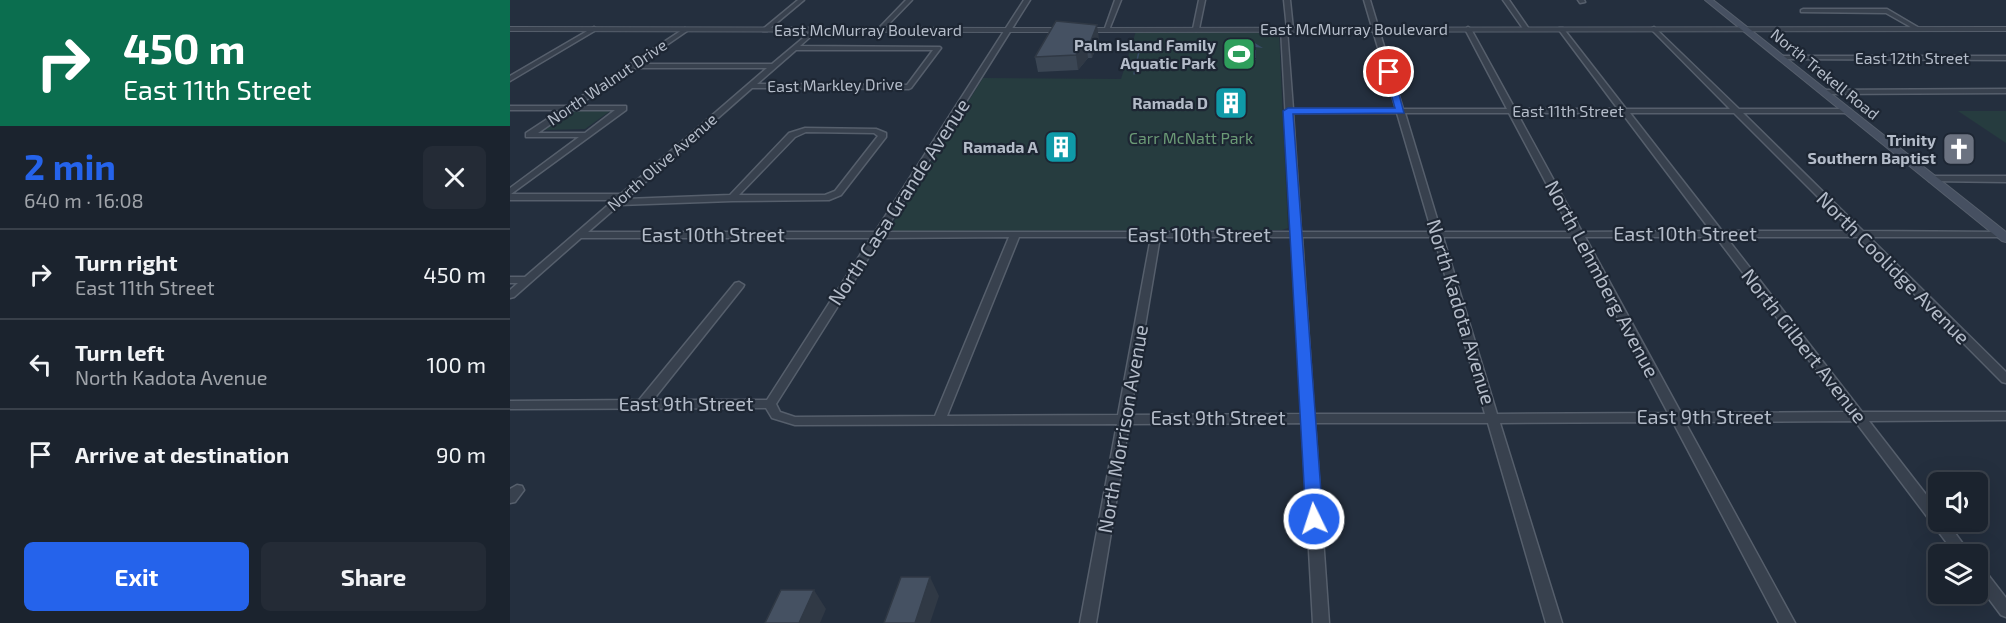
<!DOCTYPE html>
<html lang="en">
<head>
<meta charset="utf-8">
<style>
	body { margin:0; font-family:"Exo 2",sans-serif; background:#242b36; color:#f1f3f6; height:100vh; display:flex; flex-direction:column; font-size:22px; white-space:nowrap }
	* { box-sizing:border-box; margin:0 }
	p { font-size:20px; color:#a0a4aa }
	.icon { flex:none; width:33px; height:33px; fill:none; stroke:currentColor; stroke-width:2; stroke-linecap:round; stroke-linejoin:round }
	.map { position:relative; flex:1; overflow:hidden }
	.panel { display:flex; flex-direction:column; background:#1b232e; width:510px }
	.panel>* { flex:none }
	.guide { background:#0b6e4f; color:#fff; overflow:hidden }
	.buttons { position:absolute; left:1418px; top:472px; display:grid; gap:12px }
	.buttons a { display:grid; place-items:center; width:60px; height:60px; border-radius:9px; background:#1b232e; box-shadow:0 6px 24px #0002,0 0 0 2px #39404a; font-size:30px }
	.pin { position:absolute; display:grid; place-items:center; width:51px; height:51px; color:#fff; margin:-26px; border:3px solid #fff; border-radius:50%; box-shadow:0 2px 6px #0007 }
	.me { position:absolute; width:66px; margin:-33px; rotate:356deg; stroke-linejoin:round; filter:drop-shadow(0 0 4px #0008) }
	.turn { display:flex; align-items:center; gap:21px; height:126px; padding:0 24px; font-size:27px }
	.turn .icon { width:78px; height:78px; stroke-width:2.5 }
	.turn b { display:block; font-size:42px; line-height:51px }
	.round { display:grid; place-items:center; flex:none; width:63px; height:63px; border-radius:9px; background:#242b36 }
	.overview { display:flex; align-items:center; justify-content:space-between; height:102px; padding:0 24px }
	h1 { font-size:36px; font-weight:700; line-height:45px; color:#2563eb }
	.action { display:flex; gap:12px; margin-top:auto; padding:12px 24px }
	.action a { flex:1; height:69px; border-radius:9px; background:#2563eb; color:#fff; font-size:24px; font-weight:700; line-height:69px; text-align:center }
	.action a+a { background:#242b36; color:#f1f3f6 }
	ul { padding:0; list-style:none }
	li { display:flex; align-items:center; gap:18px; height:90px; padding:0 24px; border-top:2px solid #39404a }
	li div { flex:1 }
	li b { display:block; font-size:22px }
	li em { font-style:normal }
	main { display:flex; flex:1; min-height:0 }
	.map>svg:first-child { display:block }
	.green { fill:#263c3f }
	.water { fill:#394c67 }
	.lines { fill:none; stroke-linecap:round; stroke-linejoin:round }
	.stream { stroke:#394c67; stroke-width:1.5 }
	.minor-casing { stroke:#565f6c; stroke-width:3 }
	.tertiary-casing { stroke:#565f6c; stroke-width:2 }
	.secondary-casing { stroke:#565f6c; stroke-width:2 }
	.minor { fill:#38414e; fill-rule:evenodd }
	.tertiary { fill:#38414e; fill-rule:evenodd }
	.secondary { fill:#465061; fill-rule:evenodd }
	.wall { fill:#3b4654 }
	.shaded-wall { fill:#303945 }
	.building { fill:#455162; stroke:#303945; stroke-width:1.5 }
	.route { fill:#2563eb; stroke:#184099; stroke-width:1.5 }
	.labels { text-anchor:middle; stroke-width:4.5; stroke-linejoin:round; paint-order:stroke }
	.far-street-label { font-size:16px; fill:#b4bcc9; stroke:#1d2633 }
	.far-poi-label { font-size:16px; font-weight:bold; fill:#b4bcc9; stroke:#1d2633; text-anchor:end }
	.far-park-label { font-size:16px; fill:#6b9a76; stroke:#1d2633 }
	.street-label { font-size:20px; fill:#b4bcc9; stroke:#1d2633 }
</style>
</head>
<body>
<main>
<section class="panel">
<div class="guide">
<div class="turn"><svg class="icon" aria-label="right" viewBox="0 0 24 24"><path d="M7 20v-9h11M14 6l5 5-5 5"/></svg><div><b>450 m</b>East 11th Street</div></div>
</div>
<div class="overview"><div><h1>2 min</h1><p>640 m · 16:08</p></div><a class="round"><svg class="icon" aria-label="close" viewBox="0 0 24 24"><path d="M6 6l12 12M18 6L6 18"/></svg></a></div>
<ul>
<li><svg class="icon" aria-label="right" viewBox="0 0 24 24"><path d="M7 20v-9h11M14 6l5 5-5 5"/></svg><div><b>Turn right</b><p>East 11th Street</p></div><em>450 m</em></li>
<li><svg class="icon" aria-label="left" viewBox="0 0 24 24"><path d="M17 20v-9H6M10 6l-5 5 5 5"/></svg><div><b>Turn left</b><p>North Kadota Avenue</p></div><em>100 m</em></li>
<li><svg class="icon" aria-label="arrive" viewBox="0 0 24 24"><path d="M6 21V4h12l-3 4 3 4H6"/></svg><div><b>Arrive at destination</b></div><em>90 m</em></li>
</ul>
<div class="action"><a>Exit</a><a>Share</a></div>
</section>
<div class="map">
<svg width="1496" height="623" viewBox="0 0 1496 623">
	<rect width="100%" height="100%" fill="#242f3e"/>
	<!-- green -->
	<g class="green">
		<polygon points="626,31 769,33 778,228 772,230 384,231 380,228 473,78 611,79"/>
		<polygon points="73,109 100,111 75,129 35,130 35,126 53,114"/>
		<polygon points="1448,111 1496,111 1496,143"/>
	</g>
	<!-- water -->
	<polygon class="water" points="743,42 753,48 736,46 732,49 746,50 746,58 731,59 746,59 744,62 726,65 727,58 717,58 717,53 727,53 727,47 724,44"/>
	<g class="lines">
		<!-- stream -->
		<polyline class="stream" points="624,74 630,47"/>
		<defs>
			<g id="minor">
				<polygon points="288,0 294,0 257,31 253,31 253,29"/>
				<polygon points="396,0 402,0 372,31 368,31 368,29"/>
				<path d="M 514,0 L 520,0 L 374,232 L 782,232 L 771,29 L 774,27 L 777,29 L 774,0 L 780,0 L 783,29 L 780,31 L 777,29 L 783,109 L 886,109 L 854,0 L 860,0 L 893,109 L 997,109 L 955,29 L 958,27 L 961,29 L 1005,109 L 1108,109 L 1049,30 L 1049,28 L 1053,28 L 1116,109 L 1220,109 L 1142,30 L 1142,28 L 1144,27 L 1229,109 L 1340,109 L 1340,113 L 1233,113 L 1353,231 L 1493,232 L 1495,234 L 1490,237 L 1359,237 L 1496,372 L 1496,383 L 1492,382 L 1348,237 L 1216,237 L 1352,412 L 1496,412 L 1496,420 L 1359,421 L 1428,510 L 1428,522 L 1437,522 L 1461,555 L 1446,555 L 1345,421 L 1175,422 L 1285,623 L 1269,623 L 1163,422 L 990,423 L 1052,623 L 1036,623 L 978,423 L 805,423 L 819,623 L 803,623 L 792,423 L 619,424 L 586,623 L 570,623 L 607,424 L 285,425 L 262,418 L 256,408 L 0,409 L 0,401 L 129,400 L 225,283 L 229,282 L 234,285 L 233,287 L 143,400 L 257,400 L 361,238 L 71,238 L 4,297 L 0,298 L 0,290 L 8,283 L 0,283 L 0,277 L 15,277 L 104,200 L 0,200 L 0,188 L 69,137 L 16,137 L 16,133 L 51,110 L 0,110 L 0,106 L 57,106 L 175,28 L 178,30 L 177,31 L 129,64 L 262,64 L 305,28 L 307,29 L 307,31 L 290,46 L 430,47 L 431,48 L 401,88 L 399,89 L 242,88 L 116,199 L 220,195 L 279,133 L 295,128 L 366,129 L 376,133 L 376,137 L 331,195 L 319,200 L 222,201 L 109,205 L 78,232 L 365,232 ZM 286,50 L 423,50 L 397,85 L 247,84 ZM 123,68 L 257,68 L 111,194 L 1,194 L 116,110 L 116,106 L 67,106 ZM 61,110 L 105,110 L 75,133 L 28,133 ZM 783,113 L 887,113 L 922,232 L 791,232 ZM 895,113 L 999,113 L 1062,232 L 931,232 ZM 1007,113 L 1112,113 L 1201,231 L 1072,232 ZM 1120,113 L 1224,113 L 1342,231 L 1212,231 ZM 296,132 L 364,133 L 368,136 L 325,191 L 315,195 L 229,195 L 285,137 ZM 499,237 L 425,416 L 285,417 L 270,412 L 266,404 L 371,238 ZM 509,237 L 641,237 L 608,415 L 437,416 ZM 650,237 L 782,237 L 792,414 L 620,415 ZM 792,237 L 924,237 L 975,414 L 804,414 ZM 933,237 L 1065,237 L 1158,413 L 987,414 ZM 1075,237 L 1206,237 L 1338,412 L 1171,413 Z"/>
				<polygon points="605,0 611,0 599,30 594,31"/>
				<polygon points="689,0 695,0 689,29 686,31 683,29"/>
				<polygon points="993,0 999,0 1019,29 1018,30 1014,30"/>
				<polygon points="1068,0 1074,0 1075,2 1070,3"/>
				<polygon points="1293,9 1377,9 1411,29 1406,30 1376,13 1291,12 1291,10"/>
				<polygon points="84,27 87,29 86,30 0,81 0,76"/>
				<polygon points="1272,56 1496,56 1496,60 1270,59 1270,57"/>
				<polygon points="1496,89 1496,93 1314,94 1310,92 1314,90"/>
				<polygon points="1422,176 1496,176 1496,182 1419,181 1419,177"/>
				<polygon points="7,485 12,486 14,490 5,502 0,503 0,489"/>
				<polygon points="1467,565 1472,567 1496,598 1496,617 1491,615 1467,583"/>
			</g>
			<g id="tertiary">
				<polygon points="0,27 556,28 559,30 556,32 0,31"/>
				<polygon points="1496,27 1496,31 573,32 570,30 573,28"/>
			</g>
			<polygon id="secondary" points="1195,0 1203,0 1496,232 1496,242 1492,241"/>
		</defs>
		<!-- minor casing -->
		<use href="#minor" class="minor-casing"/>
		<!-- tertiary casing -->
		<use href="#tertiary" class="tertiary-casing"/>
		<!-- secondary casing -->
		<use href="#secondary" class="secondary-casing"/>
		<!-- minor -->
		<use href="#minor" class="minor"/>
		<!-- tertiary -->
		<use href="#tertiary" class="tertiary"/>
		<!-- secondary -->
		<use href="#secondary" class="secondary"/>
	</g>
	<!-- wall -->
	<polygon class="wall" points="589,39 582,58 578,58 568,70 528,72 525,57"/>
	<!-- shaded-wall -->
	<g class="shaded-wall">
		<polygon points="587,25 589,39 582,58 580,43"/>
		<polygon points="576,43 578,58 568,70 566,55"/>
		<polygon points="420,577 429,596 420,623 405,623"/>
		<polygon points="304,590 316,609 310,623 289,623"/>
	</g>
	<!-- building -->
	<g class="building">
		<polygon points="546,21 587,25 580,43 576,43 566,55 525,57"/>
		<polygon points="391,577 420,577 405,623 374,623"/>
		<polygon points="271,590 304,590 289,623 255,623"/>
	</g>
	<!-- route -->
	<polygon class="route" points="879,69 883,72 894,113 783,114 813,519 811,524 804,527 798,524 796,519 773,111 778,108 885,108 875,72"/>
	<!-- icons -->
	<defs>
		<symbol id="stadium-square" viewBox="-11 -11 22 22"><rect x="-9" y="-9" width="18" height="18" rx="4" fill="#2e9e5b" stroke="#1d2633"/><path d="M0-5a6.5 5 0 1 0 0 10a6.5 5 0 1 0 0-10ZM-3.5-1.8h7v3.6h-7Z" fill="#fff"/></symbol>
		<symbol id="building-square" viewBox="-11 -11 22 22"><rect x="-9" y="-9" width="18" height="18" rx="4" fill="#0f9aa8" stroke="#1d2633"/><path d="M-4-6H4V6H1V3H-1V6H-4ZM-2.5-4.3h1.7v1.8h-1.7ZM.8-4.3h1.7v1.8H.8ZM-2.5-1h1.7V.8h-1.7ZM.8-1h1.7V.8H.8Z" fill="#fff"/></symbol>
		<symbol id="church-square" viewBox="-11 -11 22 22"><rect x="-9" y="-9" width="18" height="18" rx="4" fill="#6b7280" stroke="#1d2633"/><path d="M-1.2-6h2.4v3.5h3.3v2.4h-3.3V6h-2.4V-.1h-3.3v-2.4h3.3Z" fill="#fff"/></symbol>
	</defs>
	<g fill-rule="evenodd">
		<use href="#stadium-square" x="710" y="35" width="38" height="38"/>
		<use href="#building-square" x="702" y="84" width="38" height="38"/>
		<use href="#building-square" x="532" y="128" width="38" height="38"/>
		<use href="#church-square" x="1430" y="130" width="38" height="38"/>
	</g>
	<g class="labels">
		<!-- far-street labels -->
		<g class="far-street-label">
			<text x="844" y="35">East McMurray Boulevard</text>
			<text x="358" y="36">East McMurray Boulevard</text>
			<text x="1402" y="64">East 12th Street</text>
			<text transform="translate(1315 74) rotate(39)" y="6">North Trekell Road</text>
			<text transform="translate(97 82) rotate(-34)" y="6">North Walnut Drive</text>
			<text transform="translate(325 85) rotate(-1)" y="6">East Markley Drive</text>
			<text x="1058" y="117">East 11th Street</text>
			<text transform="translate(152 162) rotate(-41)" y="6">North Olive Avenue</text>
		</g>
		<!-- far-poi labels -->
		<g class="far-poi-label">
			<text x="706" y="51">Palm Island Family<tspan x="706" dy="18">Aquatic Park</tspan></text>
			<text x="698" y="109">Ramada D</text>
			<text x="1426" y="146">Trinity<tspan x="1426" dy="18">Southern Baptist</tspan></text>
			<text x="528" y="153">Ramada A</text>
		</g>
		<!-- far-park labels -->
		<g class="far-park-label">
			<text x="681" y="144">Carr McNatt Park</text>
		</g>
		<!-- street labels -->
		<g class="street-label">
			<text transform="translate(389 202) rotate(-57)" y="7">North Casa Grande Avenue</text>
			<text x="1175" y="241">East 10th Street</text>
			<text x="203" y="242">East 10th Street</text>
			<text x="689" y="242">East 10th Street</text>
			<text transform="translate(1383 268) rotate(45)" y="7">North Coolidge Avenue</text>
			<text transform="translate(1092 279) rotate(62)" y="7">North Lehmberg Avenue</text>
			<text transform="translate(951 312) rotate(73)" y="7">North Kadota Avenue</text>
			<text transform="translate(1294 346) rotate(52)" y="7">North Gilbert Avenue</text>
			<text x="176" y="411">East 9th Street</text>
			<text x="1194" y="424">East 9th Street</text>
			<text x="708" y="425">East 9th Street</text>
			<text transform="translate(613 429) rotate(-80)" y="7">North Morrison Avenue</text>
		</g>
	</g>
</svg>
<div class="buttons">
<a><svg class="icon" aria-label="sound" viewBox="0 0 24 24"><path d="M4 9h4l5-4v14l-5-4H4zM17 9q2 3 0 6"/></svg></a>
<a><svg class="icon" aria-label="layers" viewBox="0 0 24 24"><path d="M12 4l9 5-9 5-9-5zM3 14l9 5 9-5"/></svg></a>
</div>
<div class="pin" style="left:879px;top:72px;background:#d93025"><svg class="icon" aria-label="arrive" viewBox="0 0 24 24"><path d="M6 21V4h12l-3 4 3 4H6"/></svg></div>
<svg class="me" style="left:804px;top:519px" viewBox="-20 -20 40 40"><circle r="17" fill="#2563eb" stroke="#fff" stroke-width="3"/><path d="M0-11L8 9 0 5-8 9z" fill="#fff"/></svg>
</div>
</main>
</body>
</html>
